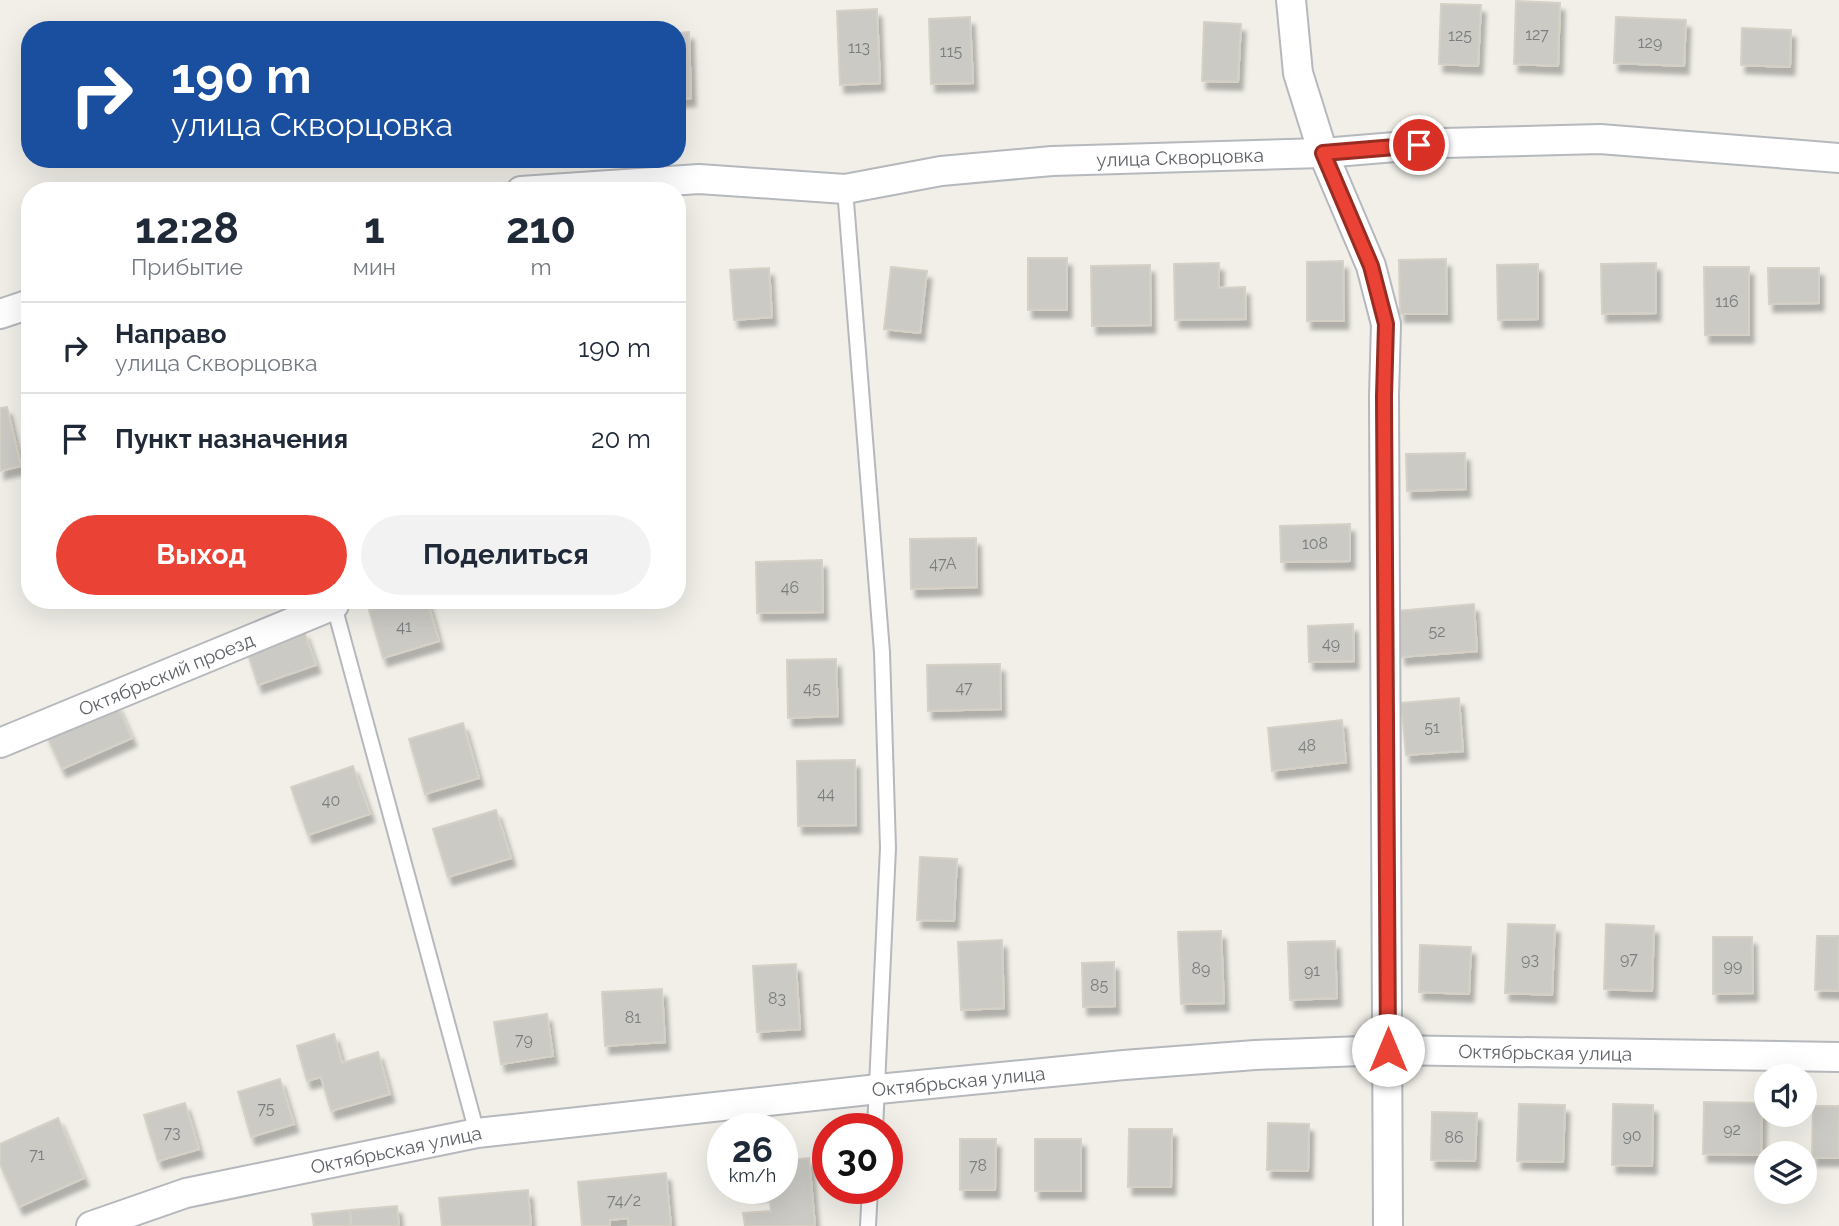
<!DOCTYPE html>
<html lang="ru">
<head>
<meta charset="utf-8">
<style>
	body { margin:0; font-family:Raleway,sans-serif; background:#f2f2f3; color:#1f2937; height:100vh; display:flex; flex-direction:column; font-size:26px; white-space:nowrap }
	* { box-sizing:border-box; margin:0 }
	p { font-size:23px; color:#747a83 }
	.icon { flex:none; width:38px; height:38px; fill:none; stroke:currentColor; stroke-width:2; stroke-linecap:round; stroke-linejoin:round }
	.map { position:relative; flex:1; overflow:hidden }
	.side { position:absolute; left:21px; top:182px; width:665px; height:427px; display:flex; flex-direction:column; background:#fff; border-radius:28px; box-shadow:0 7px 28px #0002 }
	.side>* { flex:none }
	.banner { position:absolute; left:21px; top:21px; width:665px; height:147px; border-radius:28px; box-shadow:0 7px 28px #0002; background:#1a4fa0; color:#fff; overflow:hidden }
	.tools { position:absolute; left:1754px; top:1064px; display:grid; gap:14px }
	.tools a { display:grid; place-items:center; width:63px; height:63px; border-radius:50%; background:#fff; box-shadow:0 7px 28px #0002; font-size:35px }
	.speed { position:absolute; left:707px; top:1113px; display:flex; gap:14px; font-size:35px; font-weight:700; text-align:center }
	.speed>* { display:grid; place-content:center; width:91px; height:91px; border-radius:50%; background:#fff; box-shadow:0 7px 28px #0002; line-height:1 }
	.speed small { font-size:18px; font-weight:400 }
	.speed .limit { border:10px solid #d22; background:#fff; color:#111 }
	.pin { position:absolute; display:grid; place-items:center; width:60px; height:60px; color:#fff; margin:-30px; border:4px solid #fff; border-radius:50%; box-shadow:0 2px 7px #0007 }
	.me { position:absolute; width:77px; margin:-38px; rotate:0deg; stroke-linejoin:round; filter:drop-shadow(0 0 5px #0008) }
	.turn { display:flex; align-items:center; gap:24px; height:147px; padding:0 35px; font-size:32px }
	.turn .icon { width:91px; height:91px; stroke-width:2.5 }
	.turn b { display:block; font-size:49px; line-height:60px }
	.eta { display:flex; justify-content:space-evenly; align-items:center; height:119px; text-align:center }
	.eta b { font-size:42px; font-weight:700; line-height:49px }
	.cta { display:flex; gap:14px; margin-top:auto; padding:14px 35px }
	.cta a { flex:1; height:80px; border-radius:42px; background:#ea4335; color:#fff; font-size:28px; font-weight:700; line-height:80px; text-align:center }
	.cta a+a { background:#f2f2f3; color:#1f2937 }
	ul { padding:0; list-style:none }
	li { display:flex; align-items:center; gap:21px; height:91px; padding:0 35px; border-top:2px solid #e0e1e3 }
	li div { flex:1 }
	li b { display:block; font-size:26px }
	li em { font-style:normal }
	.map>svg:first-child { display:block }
	.building { fill:#cccac5; stroke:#d6d1c6; stroke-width:2; filter:url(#shadow) }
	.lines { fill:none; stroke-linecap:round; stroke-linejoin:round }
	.service-casing { stroke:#b5b8bc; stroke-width:18 }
	.minor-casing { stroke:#b5b8bc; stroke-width:32 }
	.service { stroke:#fff; stroke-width:14 }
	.minor { stroke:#fff; stroke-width:28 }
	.route-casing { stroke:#982c22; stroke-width:18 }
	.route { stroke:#ea4335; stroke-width:12 }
	.labels { text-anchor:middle; stroke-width:7; stroke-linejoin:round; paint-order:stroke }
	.number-label { font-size:16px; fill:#7a7d7f }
	.street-label { font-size:19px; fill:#5f6368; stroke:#fff }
</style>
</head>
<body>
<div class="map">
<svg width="1839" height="1226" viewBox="0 0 1839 1226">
	<defs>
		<filter id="shadow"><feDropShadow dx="4.5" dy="8" stdDeviation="2" flood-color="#0004"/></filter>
	</defs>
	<rect width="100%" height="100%" fill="#f1efe8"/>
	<!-- building -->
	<g class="building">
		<polygon points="1516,1 1560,3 1558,66 1514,64"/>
		<polygon points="1441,4 1481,5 1478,66 1439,64"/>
		<polygon points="877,9 880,83 840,85 837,11"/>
		<polygon points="970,17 973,83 931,84 929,19"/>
		<polygon points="1616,17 1686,20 1684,66 1614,63"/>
		<polygon points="1204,22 1241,24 1238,82 1202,81"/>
		<polygon points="1742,28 1791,30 1790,67 1741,65"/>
		<polygon points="689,32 691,98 677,99 677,33"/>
		<rect x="1028" y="258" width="39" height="52"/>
		<polygon points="1446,259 1447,314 1400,314 1399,260"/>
		<polygon points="1343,261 1344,321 1307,321 1307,262"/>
		<polygon points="1219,263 1219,288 1245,287 1246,319 1175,320 1174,264"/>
		<polygon points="1656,263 1656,313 1602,314 1601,264"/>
		<polygon points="1538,264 1538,319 1498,320 1497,265"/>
		<polygon points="1150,265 1151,325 1092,326 1091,266"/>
		<polygon points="891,267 927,271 920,333 884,329"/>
		<polygon points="1704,267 1749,267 1749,335 1705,335"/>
		<polygon points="769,268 772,317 734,320 730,270"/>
		<polygon points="1768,268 1819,268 1819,303 1769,304"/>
		<polygon points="7,407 21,466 0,471 0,408"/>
		<polygon points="1465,453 1466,489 1407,491 1406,454"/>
		<polygon points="1350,524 1350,561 1281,562 1280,526"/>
		<polygon points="976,538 977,587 911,589 910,539"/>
		<polygon points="822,560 823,612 757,613 756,562"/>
		<polygon points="403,600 427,600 439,641 383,658 369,610"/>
		<polygon points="1474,604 1477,651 1401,657 1397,611"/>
		<polygon points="1353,624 1354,661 1309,662 1308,626"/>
		<polygon points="304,631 316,665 258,685 247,651"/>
		<polygon points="836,659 838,716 788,718 787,660"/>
		<polygon points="1000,664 1001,709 928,711 927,665"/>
		<polygon points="1459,698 1463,751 1406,755 1401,703"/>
		<polygon points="116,703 132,738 62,769 46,734"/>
		<polygon points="1342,720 1346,762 1272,771 1268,728"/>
		<polygon points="463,723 479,778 425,794 409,739"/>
		<polygon points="855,760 856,825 798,826 797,761"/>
		<polygon points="353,766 370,814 308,835 291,787"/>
		<polygon points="496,810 511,858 448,877 433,829"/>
		<polygon points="920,857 957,859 954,921 917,920"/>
		<polygon points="1508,924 1555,925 1552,995 1505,993"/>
		<polygon points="1606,924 1654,926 1652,991 1604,989"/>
		<polygon points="1221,931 1224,1003 1181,1004 1178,932"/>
		<polygon points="1817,936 1839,936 1839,991 1815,990"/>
		<polygon points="1713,937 1752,937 1753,993 1713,994"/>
		<polygon points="1002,940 1004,1008 961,1010 958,942"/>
		<polygon points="1335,941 1337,998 1290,1000 1288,942"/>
		<polygon points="1420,945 1471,947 1469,994 1419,992"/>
		<polygon points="1114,962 1115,1006 1083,1007 1082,963"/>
		<polygon points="796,964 800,1029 757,1032 753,966"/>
		<polygon points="662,989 665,1042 605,1046 602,992"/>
		<polygon points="547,1014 553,1056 501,1064 494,1022"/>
		<polygon points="334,1034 342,1063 378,1052 390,1094 331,1111 321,1077 307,1081 297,1046"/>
		<polygon points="280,1079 294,1124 251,1137 238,1092"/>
		<polygon points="1704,1102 1762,1103 1761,1155 1703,1154"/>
		<polygon points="185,1103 199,1149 158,1161 144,1115"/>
		<polygon points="1519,1104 1565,1105 1563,1162 1517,1161"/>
		<polygon points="1613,1104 1653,1105 1652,1166 1612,1165"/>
		<polygon points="1813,1106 1839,1106 1839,1158 1812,1158"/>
		<polygon points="1432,1112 1477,1113 1475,1161 1431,1160"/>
		<polygon points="58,1118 84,1178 19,1207 0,1164 0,1144"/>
		<polygon points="1268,1123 1309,1124 1308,1171 1267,1170"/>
		<polygon points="1129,1129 1172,1129 1171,1187 1128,1187"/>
		<polygon points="960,1139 996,1139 995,1190 960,1190"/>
		<rect x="1035" y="1139" width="46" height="52"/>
		<polygon points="809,1158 815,1226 745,1226 743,1213 771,1211 769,1192 752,1193 751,1188 782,1188 782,1161"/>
		<polygon points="666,1173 671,1226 629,1226 628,1218 610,1220 610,1226 582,1226 578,1182"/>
		<polygon points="528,1190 531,1226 442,1226 439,1198"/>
		<polygon points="397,1206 399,1226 351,1226 350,1210"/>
		<polygon points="350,1210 351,1226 314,1226 312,1214"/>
	</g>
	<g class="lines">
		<defs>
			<g id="service">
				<polyline points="845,189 882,652 888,848 875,1129"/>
				<polyline points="333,602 477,1133"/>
				<polyline points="868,1226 870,1188"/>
			</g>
			<g id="minor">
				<polyline points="1291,0 1298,73 1323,153 1371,266 1386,324 1384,396 1388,1226"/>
				<path id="s1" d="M 521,191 L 699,179 L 845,189 L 941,171 L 1052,161 L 1323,153 L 1443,143 L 1600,139 L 1839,158"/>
				<polyline points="0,314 30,304"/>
				<path id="s2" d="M 0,743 L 334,605"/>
				<path id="s3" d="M 91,1226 L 186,1193 L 477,1133 L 878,1089 L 1124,1065 L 1255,1055 L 1388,1050 L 1839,1057"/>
			</g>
		</defs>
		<!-- service casing -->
		<use href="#service" class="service-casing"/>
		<!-- minor casing -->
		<use href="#minor" class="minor-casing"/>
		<!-- service -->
		<use href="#service" class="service"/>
		<!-- minor -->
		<use href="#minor" class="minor"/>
	</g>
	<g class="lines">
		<defs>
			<polyline id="route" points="1388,1050 1384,396 1386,324 1371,266 1323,153 1419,145"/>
		</defs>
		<!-- route casing -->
		<use href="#route" class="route-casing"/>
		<!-- route -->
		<use href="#route" class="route"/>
	</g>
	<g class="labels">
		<!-- number labels -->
		<g class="number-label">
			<text x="1537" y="40">127</text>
			<text x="1460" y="41">125</text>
			<text x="1650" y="48">129</text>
			<text x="859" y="53">113</text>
			<text x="951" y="57">115</text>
			<text x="1727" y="307">116</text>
			<text x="1315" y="549">108</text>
			<text x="943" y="569">47А</text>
			<text x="790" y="593">46</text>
			<text x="404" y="632">41</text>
			<text x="1437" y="637">52</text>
			<text x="1331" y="649">49</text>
			<text x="964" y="693">47</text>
			<text x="812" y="694">45</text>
			<text x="1432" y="733">51</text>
			<text x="1307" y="751">48</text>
			<text x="826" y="799">44</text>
			<text x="331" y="806">40</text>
			<text x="1629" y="964">97</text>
			<text x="1530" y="965">93</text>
			<text x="1733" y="971">99</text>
			<text x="1201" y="974">89</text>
			<text x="1312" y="976">91</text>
			<text x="1099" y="991">85</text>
			<text x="777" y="1004">83</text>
			<text x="633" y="1023">81</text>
			<text x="524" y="1045">79</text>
			<text x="266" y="1114">75</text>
			<text x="1732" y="1135">92</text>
			<text x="172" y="1138">73</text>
			<text x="1632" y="1141">90</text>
			<text x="1454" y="1143">86</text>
			<text x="37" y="1160">71</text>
			<text x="978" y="1171">78</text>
			<text x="624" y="1206">74/2</text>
		</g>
		<!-- street labels -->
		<g class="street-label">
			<text dy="7" stroke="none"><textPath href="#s1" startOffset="662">улица Скворцовка</textPath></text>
			<text dy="7" stroke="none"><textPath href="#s2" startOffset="180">Октябрьский проезд</textPath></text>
			<text dy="7" stroke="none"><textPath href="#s3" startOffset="1470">Октябрьская улица</textPath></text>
			<text dy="7" stroke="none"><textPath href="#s3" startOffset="882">Октябрьская улица</textPath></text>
			<text dy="7" stroke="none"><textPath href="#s3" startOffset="315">Октябрьская улица</textPath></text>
		</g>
	</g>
</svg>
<div class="tools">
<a><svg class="icon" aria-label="sound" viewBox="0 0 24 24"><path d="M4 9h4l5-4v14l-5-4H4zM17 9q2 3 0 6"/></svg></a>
<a><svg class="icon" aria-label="layers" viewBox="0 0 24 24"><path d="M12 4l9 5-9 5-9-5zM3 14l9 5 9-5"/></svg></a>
</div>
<div class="speed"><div>26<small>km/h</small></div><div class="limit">30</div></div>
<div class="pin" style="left:1419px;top:145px;background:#d93025"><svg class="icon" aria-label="arrive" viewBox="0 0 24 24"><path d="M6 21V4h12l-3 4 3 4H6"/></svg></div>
<svg class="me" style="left:1388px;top:1050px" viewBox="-20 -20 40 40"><circle r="19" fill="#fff"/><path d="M0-13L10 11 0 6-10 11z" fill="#ea4335"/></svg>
<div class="banner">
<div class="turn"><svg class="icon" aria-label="right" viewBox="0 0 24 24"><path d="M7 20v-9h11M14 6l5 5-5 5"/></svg><div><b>190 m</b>улица Скворцовка</div></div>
</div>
<section class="side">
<div class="eta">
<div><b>12:28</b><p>Прибытие</p></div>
<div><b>1</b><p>мин</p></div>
<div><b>210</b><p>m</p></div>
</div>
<ul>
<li><svg class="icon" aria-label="right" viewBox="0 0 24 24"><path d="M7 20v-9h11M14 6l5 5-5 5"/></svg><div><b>Направо</b><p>улица Скворцовка</p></div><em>190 m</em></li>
<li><svg class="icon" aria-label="arrive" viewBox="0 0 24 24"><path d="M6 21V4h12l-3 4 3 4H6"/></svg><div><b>Пункт назначения</b></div><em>20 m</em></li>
</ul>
<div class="cta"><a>Выход</a><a>Поделиться</a></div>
</section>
</div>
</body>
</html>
